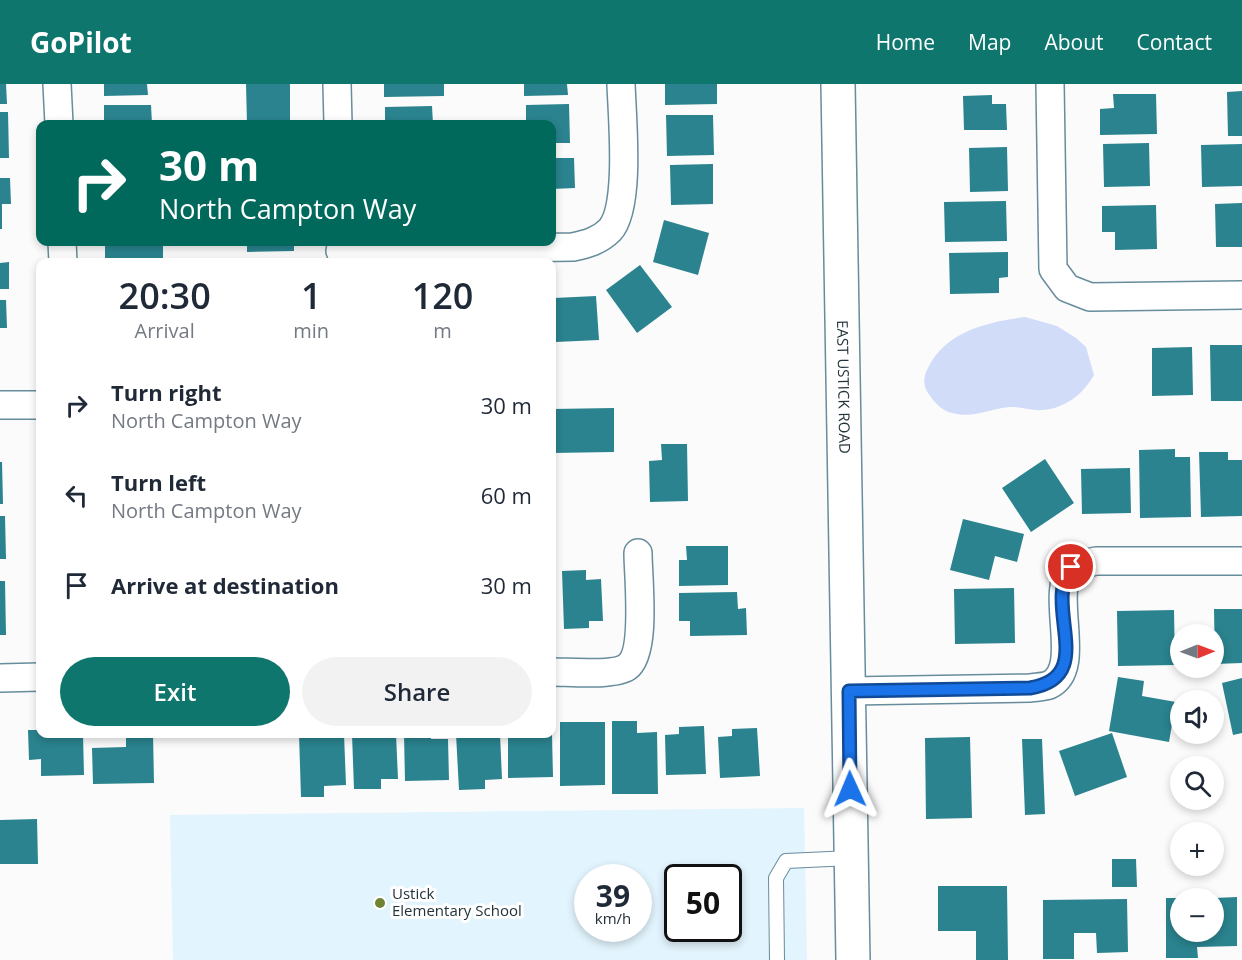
<!DOCTYPE html>
<html lang="en">
<head>
<meta charset="utf-8">
<style>
	body { margin:0; font-family:"Open Sans",sans-serif; background:#f2f2f3; color:#1f2937; height:100vh; display:flex; flex-direction:column; font-size:22px; white-space:nowrap }
	* { box-sizing:border-box; margin:0 }
	p { font-size:20px; color:#747a83 }
	.icon { flex:none; width:33px; height:33px; fill:none; stroke:currentColor; stroke-width:2; stroke-linecap:round; stroke-linejoin:round }
	.map { position:relative; flex:1; overflow:hidden }
	.sheet { position:absolute; left:36px; top:174px; width:520px; height:480px; display:flex; flex-direction:column; background:#fff; border-radius:12px; box-shadow:0 3px 9px #0003 }
	.sheet>* { flex:none }
	.top-card { position:absolute; left:36px; top:36px; width:520px; height:126px; border-radius:12px; box-shadow:0 3px 9px #0003; background:#00695c; color:#fff; overflow:hidden }
	.needle { width:39px; rotate:89deg }
	.tools { position:absolute; left:1170px; top:540px; display:grid; gap:12px }
	.tools a { display:grid; place-items:center; width:54px; height:54px; border-radius:50%; background:#fff; box-shadow:0 3px 9px #0003; font-size:30px }
	.speed { position:absolute; left:574px; top:780px; display:flex; gap:12px; font-size:30px; font-weight:700; text-align:center }
	.speed>* { display:grid; place-content:center; width:78px; height:78px; border-radius:50%; background:#fff; box-shadow:0 3px 9px #0003; line-height:1 }
	.speed small { font-size:15px; font-weight:400 }
	.speed .limit { border:3px solid #111; border-radius:9px; background:#fff; color:#111 }
	.pin { position:absolute; display:grid; place-items:center; width:51px; height:51px; color:#fff; margin:-26px; border:3px solid #fff; border-radius:50%; box-shadow:0 2px 6px #0007 }
	.me { position:absolute; width:66px; margin:-33px; rotate:359deg; stroke-linejoin:round; filter:drop-shadow(0 0 4px #0008) }
	.turn { display:flex; align-items:center; gap:21px; height:126px; padding:0 24px; font-size:27px }
	.turn .icon { width:78px; height:78px; stroke-width:2.5 }
	.turn b { display:block; font-size:42px; line-height:51px }
	.eta { display:flex; justify-content:space-evenly; align-items:center; height:102px; text-align:center }
	.eta b { font-size:36px; font-weight:600; line-height:42px }
	.action { display:flex; gap:12px; margin-top:auto; padding:12px 24px }
	.action a { flex:1; height:69px; border-radius:36px; background:#0f766e; color:#fff; font-size:24px; font-weight:600; line-height:69px; text-align:center }
	.action a+a { background:#f2f2f3; color:#1f2937 }
	ul { padding:0; list-style:none }
	li { display:flex; align-items:center; gap:18px; height:90px; padding:0 24px }
	li div { flex:1 }
	li b { display:block; font-size:22px }
	li em { font-style:normal }
	header { display:flex; align-items:center; gap:36px; box-sizing:border-box; height:84px; padding:0 30px; background:#0f766e; color:#fff }
	header strong { font-size:28px }
	nav { display:flex; gap:33px; margin-inline-start:auto; font-size:21px }
	.map>svg:first-child { display:block }
	.built { fill:#e2f4fd; fill-rule:evenodd }
	.water { fill:#d1dcf9 }
	.building { fill:#2a838e }
	.lines { fill:none; stroke-linecap:round; stroke-linejoin:round }
	.service-casing { stroke:#678c9c; stroke-width:16 }
	.minor-casing { stroke:#678c9c; stroke-width:30 }
	.secondary-casing { stroke:#678c9c; stroke-width:36 }
	.service { stroke:#fff; stroke-width:14 }
	.minor { stroke:#fff; stroke-width:27 }
	.secondary { stroke:#fff; stroke-width:33 }
	.route-casing { stroke:#114b97; stroke-width:15 }
	.route { stroke:#1a73e8; stroke-width:10 }
	.poi-dot { fill:#708434; stroke:#fff; stroke-width:2 }
	.labels { text-anchor:middle; stroke-width:6; stroke-linejoin:round; paint-order:stroke }
	.street-label { font-size:15px; fill:#23333a; stroke:#fff }
	.poi-label { font-size:15px; fill:#23333a; stroke:#fff; text-anchor:start }
</style>
</head>
<body>
<header>
<strong>GoPilot</strong>
<nav><a>Home</a><a>Map</a><a>About</a><a>Contact</a></nav>
</header>
<div class="map">
<svg width="1242" height="876" viewBox="0 0 1242 876">
	<rect width="100%" height="100%" fill="#fbfbfb"/>
	<!-- built -->
	<path class="built" d="M 804,724 L 807,876 L 173,876 L 170,731 ZM 588,794 L 639,794 L 639,844 L 588,844 ZM 678,794 L 729,794 L 729,844 L 678,844 Z"/>
	<!-- water -->
	<path class="water" d="M 1025,233 L 1057,242 L 1076,254 L 1086,263 L 1094,291 C 1083,310 1066,324 1043,326 C 1033,327 1022,323 1011,323 C 991,324 973,335 952,329 C 942,327 934,318 928,309 C 923,301 923,293 928,284 C 946,247 988,238 1025,233 Z"/>
	<!-- building -->
	<g class="building">
		<polygon points="0,0 6,0 7,20 0,20"/>
		<polygon points="104,0 147,0 148,11 104,12"/>
		<polygon points="246,0 290,0 290,40 247,40"/>
		<polygon points="384,0 444,0 444,12 384,13"/>
		<polygon points="524,0 567,0 568,11 524,12"/>
		<polygon points="665,0 717,0 717,20 665,21"/>
		<polygon points="1242,7 1242,52 1228,52 1227,8"/>
		<polygon points="1113,10 1156,10 1157,50 1100,51 1100,25 1114,24"/>
		<polygon points="992,11 992,20 1006,20 1007,46 964,46 963,12"/>
		<polygon points="569,20 570,59 552,59 552,40 526,40 526,21"/>
		<polygon points="104,21 151,21 152,40 104,40"/>
		<polygon points="432,22 433,40 385,40 385,23"/>
		<polygon points="0,28 8,28 9,74 0,74"/>
		<polygon points="666,31 713,31 714,71 667,72"/>
		<polygon points="1149,59 1150,102 1104,103 1103,60"/>
		<polygon points="1242,60 1242,102 1202,103 1201,61"/>
		<polygon points="1007,63 1008,107 970,108 969,64"/>
		<polygon points="552,74 574,74 575,104 552,105"/>
		<polygon points="713,80 713,120 671,121 670,81"/>
		<polygon points="0,94 10,94 11,120 2,120 2,145 0,145"/>
		<polygon points="1006,117 1007,157 945,158 944,118"/>
		<polygon points="1242,119 1242,163 1216,163 1215,120"/>
		<polygon points="1156,121 1157,165 1115,166 1115,148 1102,148 1102,122"/>
		<polygon points="664,136 709,149 698,191 653,178"/>
		<rect x="105" y="158" width="58" height="20"/>
		<polygon points="247,158 294,158 294,167 247,168"/>
		<polygon points="1008,168 1008,193 999,194 999,209 950,210 949,169"/>
		<polygon points="9,178 9,205 0,205 0,179"/>
		<polygon points="640,181 672,223 637,249 606,206"/>
		<polygon points="596,212 599,256 556,258 554,214"/>
		<polygon points="0,216 6,216 7,244 0,244"/>
		<polygon points="1210,261 1242,261 1242,317 1211,317"/>
		<polygon points="1192,263 1193,311 1152,312 1152,264"/>
		<polygon points="614,324 614,368 552,369 552,325"/>
		<polygon points="661,360 687,360 688,417 650,418 649,377 662,376"/>
		<polygon points="1175,365 1175,373 1190,373 1191,433 1140,434 1139,366"/>
		<polygon points="1199,368 1228,368 1228,376 1242,376 1242,432 1201,433"/>
		<polygon points="1045,375 1074,419 1031,448 1002,404"/>
		<polygon points="0,378 2,378 3,420 0,420"/>
		<polygon points="1130,384 1131,429 1082,430 1081,385"/>
		<polygon points="0,432 5,432 6,475 0,475"/>
		<polygon points="963,435 1024,450 1017,478 995,472 989,496 950,486"/>
		<polygon points="686,462 728,462 728,501 679,502 679,476 687,476"/>
		<polygon points="586,486 586,496 601,495 603,537 589,537 589,544 564,545 562,487"/>
		<polygon points="552,487 554,487 556,543 552,543"/>
		<polygon points="0,497 5,497 6,551 0,551"/>
		<polygon points="1014,504 1015,559 955,560 954,505"/>
		<polygon points="737,508 738,525 746,524 747,551 690,552 690,537 679,537 679,509"/>
		<polygon points="1214,525 1242,525 1242,579 1215,580"/>
		<polygon points="1174,526 1175,581 1118,582 1117,527"/>
		<polygon points="1118,593 1144,597 1142,612 1176,618 1169,658 1109,647"/>
		<polygon points="1242,594 1242,649 1233,651 1222,599"/>
		<polygon points="612,637 637,637 637,649 657,648 658,710 612,710"/>
		<polygon points="560,638 605,638 605,701 560,702"/>
		<polygon points="704,642 706,690 666,691 665,651 679,650 679,643"/>
		<polygon points="757,644 760,692 720,694 718,653 732,652 732,645"/>
		<polygon points="28,646 40,646 40,650 83,650 84,691 41,692 41,675 29,676"/>
		<polygon points="1112,649 1127,693 1075,712 1059,667"/>
		<polygon points="126,650 153,650 154,699 93,700 92,664 126,663"/>
		<polygon points="299,650 344,650 346,701 324,702 324,713 301,713"/>
		<polygon points="352,650 396,650 398,695 381,695 381,705 354,705"/>
		<polygon points="404,650 431,650 431,655 448,655 449,696 405,697"/>
		<polygon points="456,650 500,650 502,695 485,696 485,705 459,706"/>
		<polygon points="508,650 552,650 553,693 508,694"/>
		<polygon points="970,653 972,734 926,735 925,654"/>
		<polygon points="1022,655 1042,655 1045,730 1025,731"/>
		<polygon points="37,735 38,780 0,780 0,736"/>
		<polygon points="1112,775 1136,775 1137,803 1112,803"/>
		<polygon points="938,802 1007,802 1008,876 976,876 976,847 938,847"/>
		<polygon points="1237,813 1237,862 1197,863 1198,874 1166,874 1166,814 1180,814 1180,848 1214,848 1214,814"/>
		<polygon points="1127,815 1128,868 1097,869 1096,849 1074,849 1074,875 1043,875 1043,816"/>
	</g>
	<g class="lines">
		<defs>
			<polyline id="service" points="777,876 776,794 786,777 851,774"/>
			<g id="minor">
				<polyline points="57,0 59,40"/>
				<polyline points="337,0 338,40"/>
				<polyline points="1050,0 1053,185 1067,204 1090,213 1242,211"/>
				<polyline points="62,158 63,178"/>
				<path d="M 340,167 L 573,163 C 587,160 599,157 610,146 C 631,123 622,32 621,0"/>
				<polyline points="0,321 40,321"/>
				<path d="M 552,588 C 569,588 614,592 627,583 C 647,569 638,493 638,469"/>
				<polyline points="0,594 40,593"/>
				<path d="M 849,607 L 1030,604 C 1036,603 1044,603 1049,601 C 1084,585 1049,512 1071,483 L 1096,477 L 1242,477"/>
			</g>
			<g id="secondary">
				<path id="s1" d="M 838,0 L 853,876"/>
			</g>
		</defs>
		<!-- service casing -->
		<use href="#service" class="service-casing"/>
		<!-- minor casing -->
		<use href="#minor" class="minor-casing"/>
		<!-- secondary casing -->
		<use href="#secondary" class="secondary-casing"/>
		<!-- service -->
		<use href="#service" class="service"/>
		<!-- minor -->
		<use href="#minor" class="minor"/>
		<!-- secondary -->
		<use href="#secondary" class="secondary"/>
	</g>
	<g class="lines">
		<defs>
			<path id="route" d="M 850,705 L 849,607 L 1030,604 C 1099,593 1042,522 1071,483"/>
		</defs>
		<!-- route casing -->
		<use href="#route" class="route-casing"/>
		<!-- route -->
		<use href="#route" class="route"/>
	</g>
	<!-- markers -->
	<circle class="poi-dot" cx="380" cy="819" r="6"/>
	<g class="labels">
		<!-- street labels -->
		<g class="street-label">
			<text dy="5" stroke="none"><textPath href="#s1" startOffset="303">EAST USTICK ROAD</textPath></text>
		</g>
		<!-- poi labels -->
		<g class="poi-label">
			<text x="392" y="815">Ustick<tspan x="392" dy="17">Elementary School</tspan></text>
		</g>
	</g>
</svg>
<div class="tools">
<a><svg class="needle" viewBox="-14 -14 28 28"><path d="M0-13l5 13h-10z" fill="#e53935"/><path d="M0 13l5-13h-10z" fill="#747a83"/></svg></a>
<a><svg class="icon" aria-label="sound" viewBox="0 0 24 24"><path d="M4 9h4l5-4v14l-5-4H4zM17 9q2 3 0 6"/></svg></a>
<a><svg class="icon" aria-label="search" viewBox="0 0 24 24"><circle cx="10" cy="10" r="6"/><path d="M15 15l6 6"/></svg></a>
<a>+</a>
<a>−</a>
</div>
<div class="speed"><div>39<small>km/h</small></div><div class="limit">50</div></div>
<div class="pin" style="left:1071px;top:483px;background:#d93025"><svg class="icon" aria-label="arrive" viewBox="0 0 24 24"><path d="M6 21V4h12l-3 4 3 4H6"/></svg></div>
<svg class="me" style="left:850px;top:705px" viewBox="-20 -20 40 40"><path d="M0-17L14 15 0 8-14 15z" fill="#1a73e8" stroke="#fff" stroke-width="4"/></svg>
<div class="top-card">
<div class="turn"><svg class="icon" aria-label="right" viewBox="0 0 24 24"><path d="M7 20v-9h11M14 6l5 5-5 5"/></svg><div><b>30 m</b>North Campton Way</div></div>
</div>
<section class="sheet">
<div class="eta">
<div><b>20:30</b><p>Arrival</p></div>
<div><b>1</b><p>min</p></div>
<div><b>120</b><p>m</p></div>
</div>
<ul>
<li><svg class="icon" aria-label="right" viewBox="0 0 24 24"><path d="M7 20v-9h11M14 6l5 5-5 5"/></svg><div><b>Turn right</b><p>North Campton Way</p></div><em>30 m</em></li>
<li><svg class="icon" aria-label="left" viewBox="0 0 24 24"><path d="M17 20v-9H6M10 6l-5 5 5 5"/></svg><div><b>Turn left</b><p>North Campton Way</p></div><em>60 m</em></li>
<li><svg class="icon" aria-label="arrive" viewBox="0 0 24 24"><path d="M6 21V4h12l-3 4 3 4H6"/></svg><div><b>Arrive at destination</b></div><em>30 m</em></li>
</ul>
<div class="action"><a>Exit</a><a>Share</a></div>
</section>
</div>
</body>
</html>
